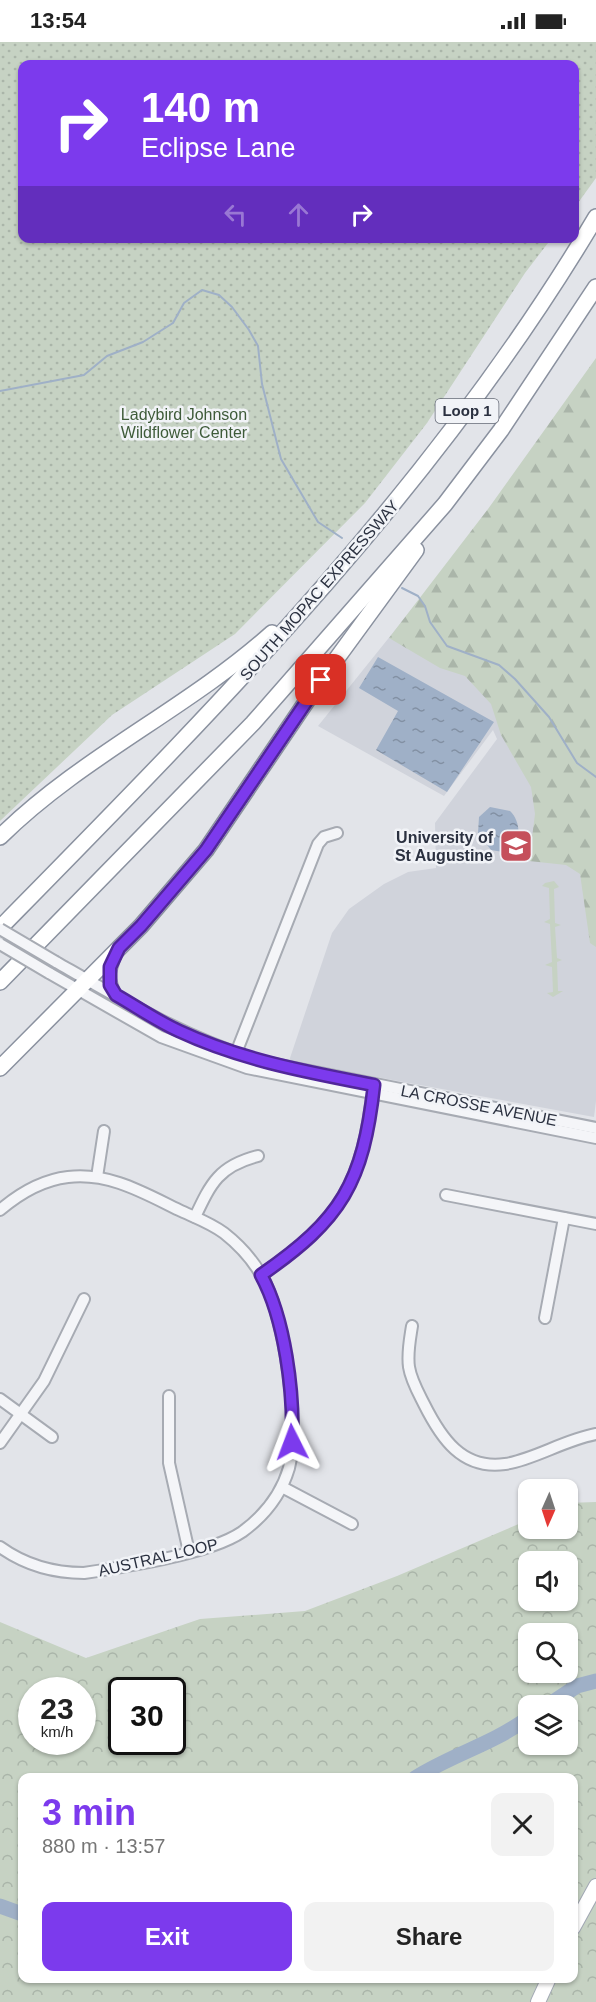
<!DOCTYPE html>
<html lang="en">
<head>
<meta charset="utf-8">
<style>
	body { margin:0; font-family:Arial,sans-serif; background:#f2f2f2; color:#222; height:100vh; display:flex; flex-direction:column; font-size:22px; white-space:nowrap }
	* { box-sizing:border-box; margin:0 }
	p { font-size:20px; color:#767676 }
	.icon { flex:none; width:33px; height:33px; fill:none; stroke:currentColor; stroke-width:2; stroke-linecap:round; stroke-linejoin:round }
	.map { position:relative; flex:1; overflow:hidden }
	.sheet { position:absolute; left:18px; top:1731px; width:560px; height:210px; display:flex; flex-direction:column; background:#fff; border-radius:12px; box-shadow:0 2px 4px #0004 }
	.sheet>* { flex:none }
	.guide { position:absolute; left:18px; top:18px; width:561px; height:183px; border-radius:12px; box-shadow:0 2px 4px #0004; background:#7c3aed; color:#fff; overflow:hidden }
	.needle { width:39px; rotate:183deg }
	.tools { position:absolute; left:518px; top:1437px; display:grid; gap:12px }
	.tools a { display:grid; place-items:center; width:60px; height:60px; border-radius:12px; background:#fff; box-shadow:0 2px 4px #0004; font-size:30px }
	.speed { position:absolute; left:18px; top:1635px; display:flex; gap:12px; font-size:30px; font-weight:700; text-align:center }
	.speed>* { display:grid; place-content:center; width:78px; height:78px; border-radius:50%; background:#fff; box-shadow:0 2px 4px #0004; line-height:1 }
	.speed small { font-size:15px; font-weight:400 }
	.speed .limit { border:3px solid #111; border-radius:9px; background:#fff; color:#111 }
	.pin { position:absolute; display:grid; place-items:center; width:51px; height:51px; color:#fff; margin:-26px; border-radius:12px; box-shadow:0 3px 9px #0006 }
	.me { position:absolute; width:66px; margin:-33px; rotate:357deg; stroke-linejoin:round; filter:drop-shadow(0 0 4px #0008) }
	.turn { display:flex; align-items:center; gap:21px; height:126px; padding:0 24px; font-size:27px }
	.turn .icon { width:78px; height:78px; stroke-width:2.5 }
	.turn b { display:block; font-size:42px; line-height:51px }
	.lanes { display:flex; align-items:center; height:57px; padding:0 24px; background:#0003; justify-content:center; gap:30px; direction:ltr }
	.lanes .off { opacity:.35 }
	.round { display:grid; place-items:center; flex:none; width:63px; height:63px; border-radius:12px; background:#f2f2f2 }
	.headline { display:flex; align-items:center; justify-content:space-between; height:102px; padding:0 24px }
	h1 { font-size:36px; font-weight:700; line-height:45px; color:#7c3aed }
	.cta { display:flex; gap:12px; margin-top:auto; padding:12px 24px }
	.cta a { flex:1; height:69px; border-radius:12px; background:#7c3aed; color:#fff; font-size:24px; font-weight:700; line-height:69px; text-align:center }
	.cta a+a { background:#f2f2f2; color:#222 }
	.status { display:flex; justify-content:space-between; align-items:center; height:42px; padding:0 30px; background:#fff; direction:ltr }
	.status svg { height:16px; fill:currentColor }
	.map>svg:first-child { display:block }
	.built { fill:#d0d3db }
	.grass { fill:#c6d2c3 }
	.forest { fill:url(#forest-firs) }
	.park { fill:url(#park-crowns); fill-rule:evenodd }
	.garden { fill:url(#garden-dots) }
	.water { fill:url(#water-ripples) }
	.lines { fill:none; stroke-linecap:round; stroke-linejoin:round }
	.stream { stroke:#9fb0c7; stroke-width:2 }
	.river { stroke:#9fb0c7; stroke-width:15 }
	.minor-casing { stroke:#a7abb3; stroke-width:14 }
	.major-casing { stroke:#a2a8b4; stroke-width:16 }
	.highway-casing { stroke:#8a919f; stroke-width:18 }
	.minor { stroke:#f4f5f8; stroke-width:10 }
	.major { stroke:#fff; stroke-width:14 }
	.highway { stroke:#fff; stroke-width:15 }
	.minor-bridge-casing { stroke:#a7abb3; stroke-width:14; stroke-linecap:butt }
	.minor-bridge { stroke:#f4f5f8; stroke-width:10 }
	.route-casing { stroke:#51269a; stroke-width:15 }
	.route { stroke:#7c3aed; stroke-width:10 }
	.labels { text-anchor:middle; stroke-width:5; stroke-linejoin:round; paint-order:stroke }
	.shield { fill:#f1f3f7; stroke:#666b77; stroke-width:1.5 }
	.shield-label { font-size:15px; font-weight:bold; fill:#2b3140 }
	.park-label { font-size:16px; fill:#3e5b39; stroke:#f1f3f7 }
	.street-label { font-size:16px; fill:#2b3140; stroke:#f1f3f7 }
	.poi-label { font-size:16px; font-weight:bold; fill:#2b3140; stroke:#f1f3f7; text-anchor:end }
</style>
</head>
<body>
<div class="status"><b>13:54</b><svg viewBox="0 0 49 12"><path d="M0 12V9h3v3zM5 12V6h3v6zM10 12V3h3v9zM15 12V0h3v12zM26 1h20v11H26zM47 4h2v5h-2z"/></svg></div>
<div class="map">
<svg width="596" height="1960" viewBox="0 0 596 1960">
	<defs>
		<pattern id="forest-firs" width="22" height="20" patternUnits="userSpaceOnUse" patternTransform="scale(1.5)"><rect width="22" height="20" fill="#c6d2c3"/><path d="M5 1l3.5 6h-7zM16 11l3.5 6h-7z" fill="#aab5a9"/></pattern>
		<pattern id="park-crowns" width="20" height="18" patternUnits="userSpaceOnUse" patternTransform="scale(1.5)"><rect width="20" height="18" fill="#c6d2c3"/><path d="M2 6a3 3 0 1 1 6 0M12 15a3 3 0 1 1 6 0" fill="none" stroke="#aab5a9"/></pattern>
		<pattern id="garden-dots" width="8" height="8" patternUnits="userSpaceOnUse" patternTransform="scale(1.5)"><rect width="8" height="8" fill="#c6d2c3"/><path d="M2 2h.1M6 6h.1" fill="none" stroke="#aab5a9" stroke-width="1.8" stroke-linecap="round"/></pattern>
		<pattern id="water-ripples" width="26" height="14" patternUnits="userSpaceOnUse" patternTransform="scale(1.5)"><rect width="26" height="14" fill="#9fb0c7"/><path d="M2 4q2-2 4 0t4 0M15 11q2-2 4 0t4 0" fill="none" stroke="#8290a3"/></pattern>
	</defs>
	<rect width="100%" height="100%" fill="#e2e4e9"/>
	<!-- built -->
	<polygon class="built" points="416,562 596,751 596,1059 594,1075 289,1019 332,891 349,867 384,842 408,830 436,826 435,781 497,697 493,688 444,754 318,684"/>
	<!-- grass -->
	<polygon class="grass" points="554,839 559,845 554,847 555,881 561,883 555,885 557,916 562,918 557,920 558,949 563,949 553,955 547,951 553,950 552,925 545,923 552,920 550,882 544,880 550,877 549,846 542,844 545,841"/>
	<!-- forest -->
	<polygon class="forest" points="596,316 596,905 590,901 580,832 566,823 529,819 535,772 531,745 501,693 491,662 465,634 440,626 389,596 488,467"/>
	<!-- park -->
	<path class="park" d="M 596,1460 L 596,1960 L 0,1960 L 0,1580 L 86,1616 L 200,1577 L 305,1569 L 397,1534 L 528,1478 L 528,1486 L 567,1486 L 567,1461 ZM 528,1520 L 567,1520 L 567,1558 L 528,1558 ZM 528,1592 L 567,1592 L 567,1630 L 528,1630 ZM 32,1648 L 82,1648 L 82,1700 L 32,1700 ZM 122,1648 L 172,1648 L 172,1700 L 122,1700 ZM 528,1664 L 567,1664 L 567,1702 L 528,1702 ZM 22,1736 L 573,1736 L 573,1936 L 22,1936 Z"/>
	<!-- garden -->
	<polygon class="garden" points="0,0 596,0 596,136 575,165 574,22 22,22 22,196 551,197 525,231 427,381 365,461 235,592 112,673 0,779"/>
	<!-- water -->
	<g class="water">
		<polygon points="378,615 494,680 447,750 376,708 398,669 359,646"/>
		<path d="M 490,765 L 510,769 C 521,779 522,802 509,811 L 491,808 L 478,791 L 479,775 Z"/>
	</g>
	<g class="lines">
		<!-- stream -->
		<g class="stream">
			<polyline points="0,349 84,333 107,314 143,300 173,281 184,261 202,248 219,253 232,265 249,288 258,304 262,342 281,417 318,480 342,496"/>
			<polyline points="402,546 418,554 425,564 430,580 447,604 499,623 515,637 549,675 577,721 596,735"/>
		</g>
		<!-- river -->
		<g class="river">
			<polyline points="547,1664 577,1644 596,1639"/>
			<path d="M 415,1736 C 453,1712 491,1703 528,1676"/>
			<polyline points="0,1864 22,1872"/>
		</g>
		<defs>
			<g id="minor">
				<polyline points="115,914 109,934 115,953"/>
				<path d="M 56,920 C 124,959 184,995 260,1019 L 596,1086"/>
				<polyline points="49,931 161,995 247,1026 596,1096"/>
				<polyline points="236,1011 318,802 324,795 337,791"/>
				<polyline points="97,1135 104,1089"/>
				<polyline points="446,1153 596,1182"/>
				<path d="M 0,1168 C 20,1151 42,1138 68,1135 C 109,1130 144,1151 179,1168 C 194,1175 211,1181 224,1191 C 238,1202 251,1216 260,1231 C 284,1267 300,1384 289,1426 C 281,1453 264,1474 242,1490 C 210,1512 124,1525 84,1531 C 54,1531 25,1523 0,1505"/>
				<path d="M 195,1175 C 211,1141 219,1124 258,1114"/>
				<path d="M 261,1233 C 340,1177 362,1143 373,1046"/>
				<polyline points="545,1276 564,1176"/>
				<path d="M 412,1284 C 410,1297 407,1311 409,1325 C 411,1338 418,1350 424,1362 C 441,1396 462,1428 505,1422 C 533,1418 564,1398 596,1392"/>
				<polyline points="169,1354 169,1421 189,1510"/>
				<polyline points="0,1357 52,1395"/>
				<polyline points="0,1401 44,1339 84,1257"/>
				<polyline points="282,1445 352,1482"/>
			</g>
			<g id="major">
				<polyline points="573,1886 596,1844"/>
				<polyline points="538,1960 549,1936"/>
			</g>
			<g id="highway">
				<path d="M 0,795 C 81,715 187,667 272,591"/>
				<path d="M 0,886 C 217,665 437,444 596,175"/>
				<polyline points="0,940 253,681 445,462 501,388 596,245"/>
				<polyline points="0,1026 141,884 206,808 321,638 416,508"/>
			</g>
		</defs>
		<!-- minor casing -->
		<use href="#minor" class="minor-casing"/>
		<!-- major casing -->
		<use href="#major" class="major-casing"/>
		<!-- highway casing -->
		<use href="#highway" class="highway-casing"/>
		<!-- minor -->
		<use href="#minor" class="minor"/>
		<!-- major -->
		<use href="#major" class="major"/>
		<!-- highway -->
		<use href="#highway" class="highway"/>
		<defs>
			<g id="minor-bridge">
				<polyline points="0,887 56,920"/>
				<polyline points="0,902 49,931"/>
			</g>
		</defs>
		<!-- minor-bridge casing -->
		<use href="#minor-bridge" class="minor-bridge-casing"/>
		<!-- minor-bridge -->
		<use href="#minor-bridge" class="minor-bridge"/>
	</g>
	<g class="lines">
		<defs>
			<path id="route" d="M 292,1400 C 294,1350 285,1277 261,1233 C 342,1177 363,1141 374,1043 C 307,1030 241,1018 179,989 C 157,979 137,965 116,953 L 110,943 L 110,925 L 119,906 L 141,884 L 206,808 L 321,638"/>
		</defs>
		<!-- route casing -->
		<use href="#route" class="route-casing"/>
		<!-- route -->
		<use href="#route" class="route"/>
	</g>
	<!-- icons -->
	<defs>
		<symbol id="university-square" viewBox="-11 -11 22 22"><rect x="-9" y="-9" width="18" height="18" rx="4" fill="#c5505b" stroke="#f1f3f7"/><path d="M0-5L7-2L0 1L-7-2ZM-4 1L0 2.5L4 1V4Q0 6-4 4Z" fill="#fff"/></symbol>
	</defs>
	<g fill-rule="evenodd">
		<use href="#university-square" x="497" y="785" width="38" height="38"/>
	</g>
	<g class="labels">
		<!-- shield labels -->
		<rect class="shield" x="435.5" y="357" width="63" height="24" rx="4.5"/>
		<g class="shield-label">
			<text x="467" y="374">Loop 1</text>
		</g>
		<!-- park labels -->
		<g class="park-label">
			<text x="184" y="378">Ladybird Johnson<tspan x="184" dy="18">Wildflower Center</tspan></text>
		</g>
		<!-- street labels -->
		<g class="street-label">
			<text transform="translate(319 548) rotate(-49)" y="6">SOUTH MOPAC EXPRESSWAY</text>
			<text transform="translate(479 1063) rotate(11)" y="6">LA CROSSE AVENUE</text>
			<text transform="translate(158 1515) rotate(-13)" y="6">AUSTRAL LOOP</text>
		</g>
		<!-- poi labels -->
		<g class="poi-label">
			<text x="493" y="801">University of<tspan x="493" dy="18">St Augustine</tspan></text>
		</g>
	</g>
</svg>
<div class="tools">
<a><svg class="needle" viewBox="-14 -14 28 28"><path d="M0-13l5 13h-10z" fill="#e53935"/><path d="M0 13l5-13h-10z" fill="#767676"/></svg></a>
<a><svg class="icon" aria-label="sound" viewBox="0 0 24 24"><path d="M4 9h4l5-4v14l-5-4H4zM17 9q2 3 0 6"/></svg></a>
<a><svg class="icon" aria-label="search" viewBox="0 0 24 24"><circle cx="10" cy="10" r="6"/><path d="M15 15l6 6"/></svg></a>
<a><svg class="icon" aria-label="layers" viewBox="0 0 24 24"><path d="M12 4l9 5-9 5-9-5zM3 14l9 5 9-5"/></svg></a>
</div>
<div class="speed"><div>23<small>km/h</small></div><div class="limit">30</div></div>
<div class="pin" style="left:321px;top:638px;background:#d93025"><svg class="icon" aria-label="arrive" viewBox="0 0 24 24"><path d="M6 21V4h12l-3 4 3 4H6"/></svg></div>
<svg class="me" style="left:292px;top:1400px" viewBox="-20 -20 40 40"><path d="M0-17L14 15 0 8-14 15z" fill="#7c3aed" stroke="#fff" stroke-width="4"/></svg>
<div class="guide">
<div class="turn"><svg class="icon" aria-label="right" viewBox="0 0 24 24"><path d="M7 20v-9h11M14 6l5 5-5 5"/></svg><div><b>140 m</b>Eclipse Lane</div></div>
<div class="lanes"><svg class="icon off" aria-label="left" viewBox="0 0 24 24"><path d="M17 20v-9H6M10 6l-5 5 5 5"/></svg><svg class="icon off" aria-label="ahead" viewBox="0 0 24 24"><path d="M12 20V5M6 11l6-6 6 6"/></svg><svg class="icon" aria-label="right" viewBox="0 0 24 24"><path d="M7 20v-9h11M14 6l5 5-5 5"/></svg></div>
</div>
<section class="sheet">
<div class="headline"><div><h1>3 min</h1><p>880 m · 13:57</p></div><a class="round"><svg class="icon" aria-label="close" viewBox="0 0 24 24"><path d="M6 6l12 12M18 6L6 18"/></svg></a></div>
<div class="cta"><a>Exit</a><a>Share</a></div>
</section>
</div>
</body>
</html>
